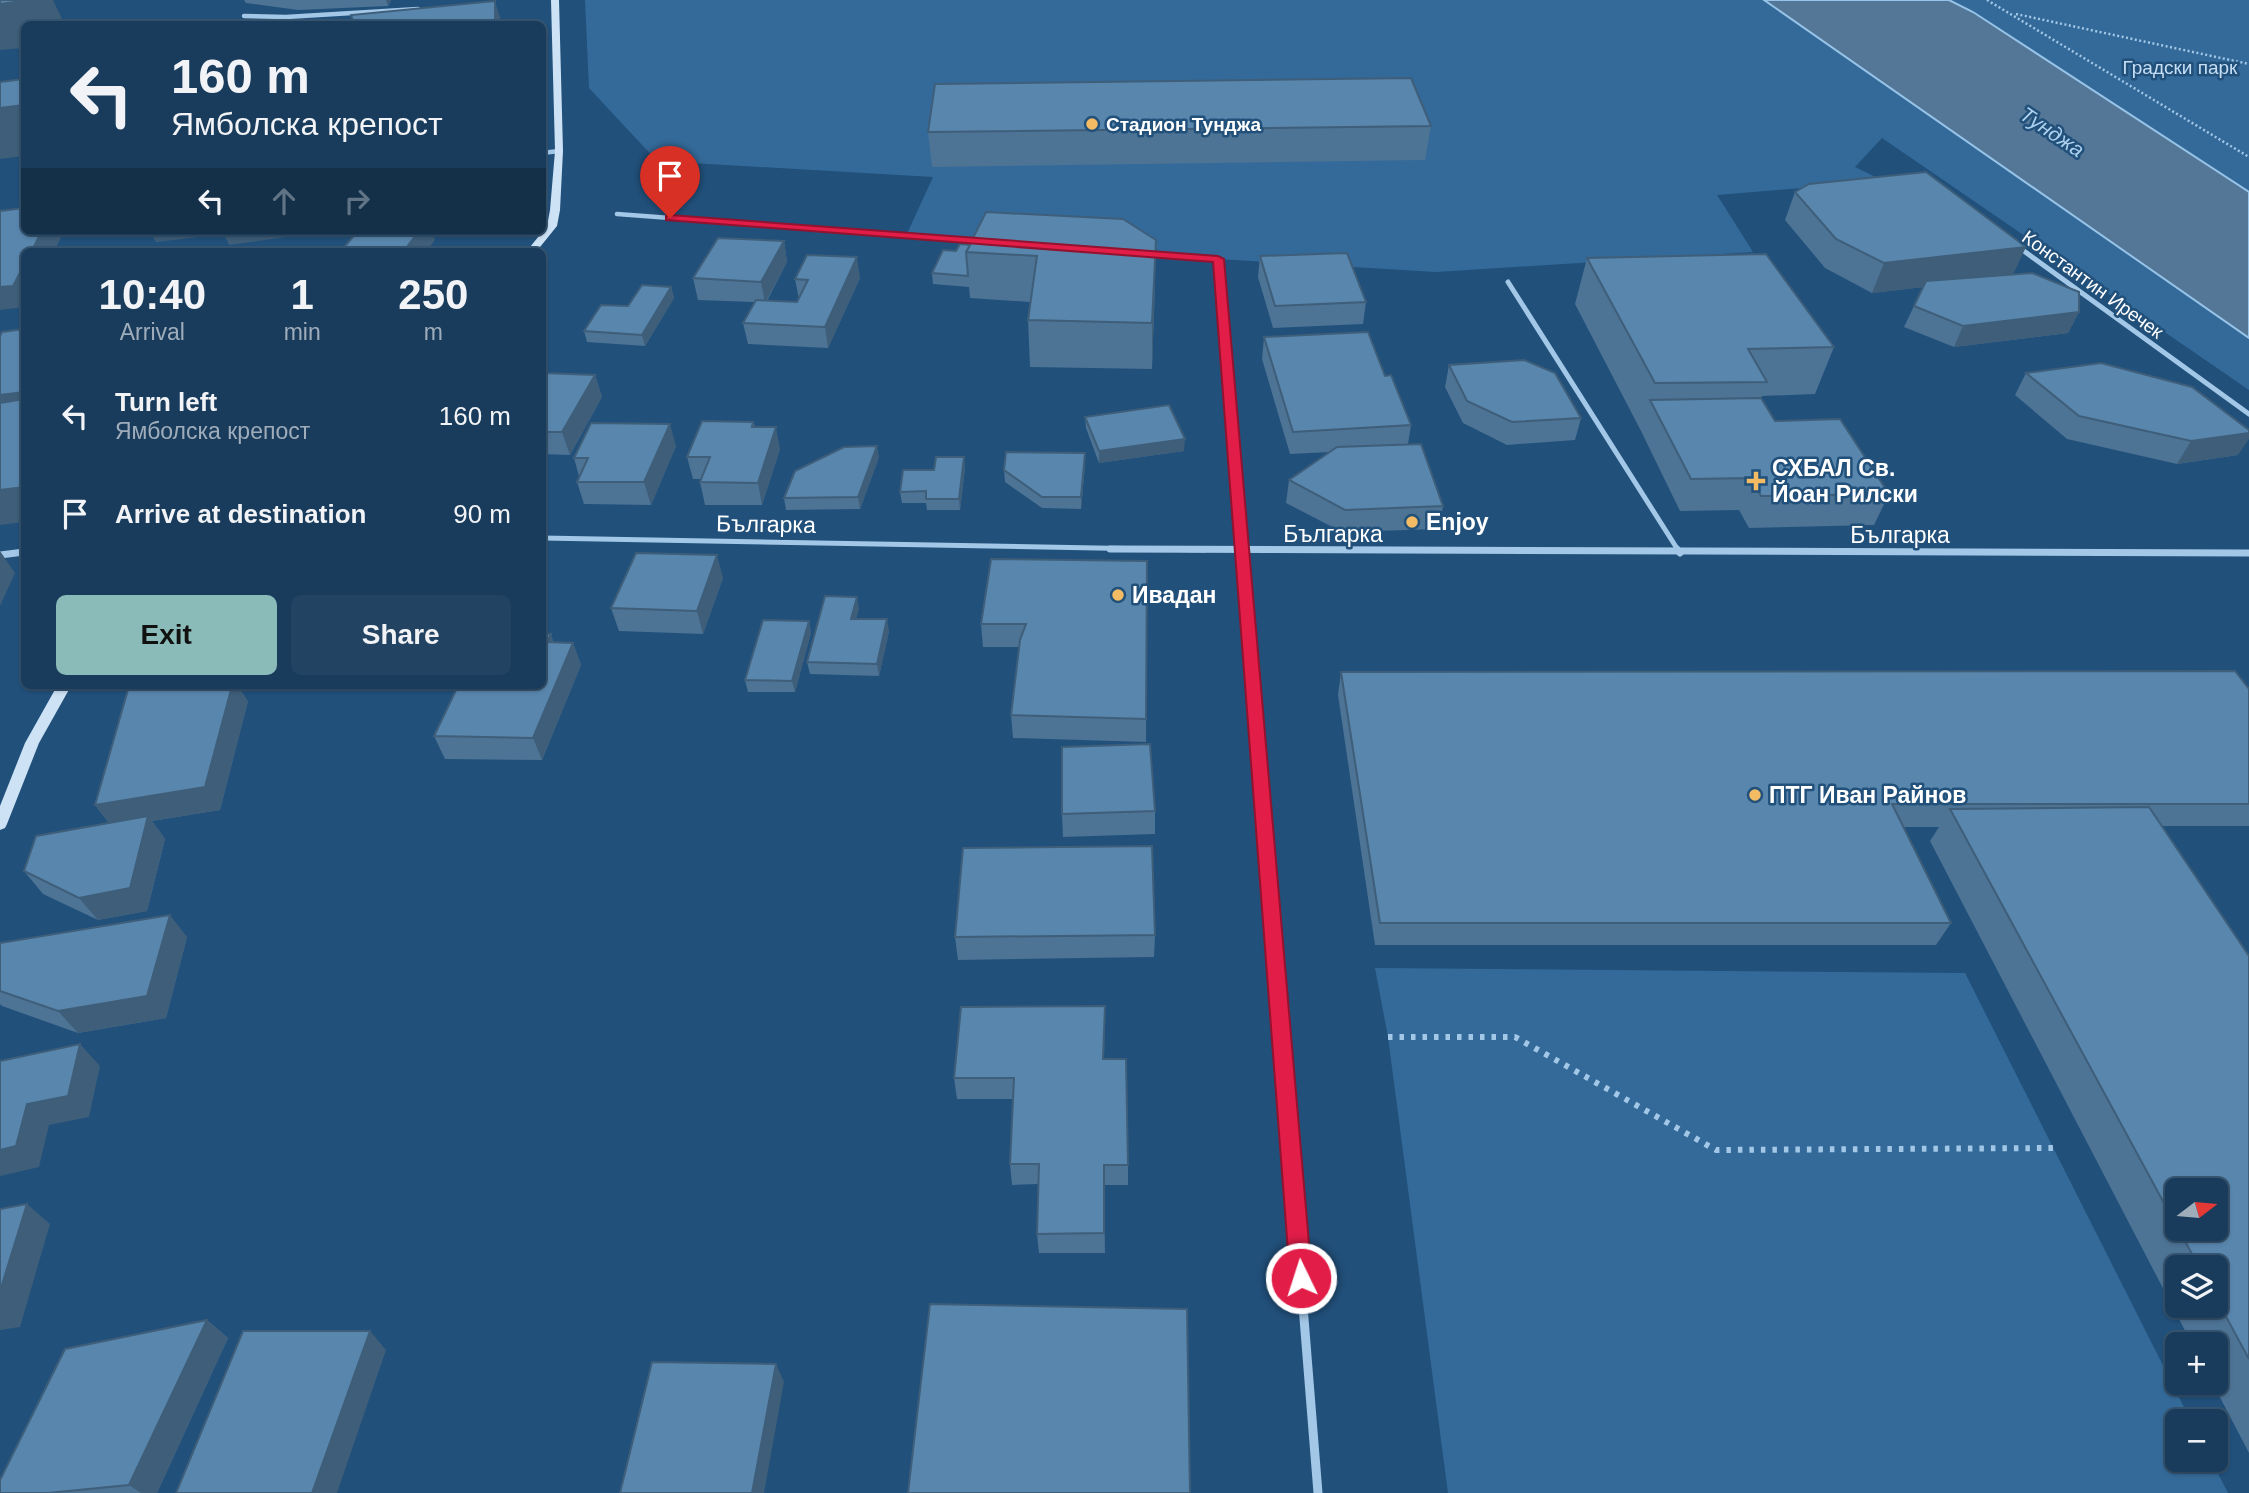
<!DOCTYPE html>
<html lang="en">
<head>
<meta charset="utf-8">
<style>
	body { margin:0; font-family:Helvetica,sans-serif; background:#224362; color:#f1f3f6; height:100vh; display:flex; flex-direction:column; font-size:26px; white-space:nowrap }
	* { box-sizing:border-box; margin:0 }
	p { font-size:23px; color:#9fadbb }
	.icon { flex:none; width:38px; height:38px; fill:none; stroke:currentColor; stroke-width:2; stroke-linecap:round; stroke-linejoin:round }
	.map { position:relative; flex:1; overflow:hidden }
	.drawer { position:absolute; left:21px; top:248px; width:525px; height:441px; display:flex; flex-direction:column; background:#193c5c; border-radius:10px; box-shadow:0 2px 5px #0004,0 0 0 2px #375672 }
	.drawer>* { flex:none }
	.hud { position:absolute; left:21px; top:21px; width:525px; height:214px; border-radius:10px; box-shadow:0 2px 5px #0004,0 0 0 2px #375672; background:#193c5c; color:#f1f3f6; overflow:hidden }
	.needle { width:46px; rotate:74deg }
	.tools { position:absolute; left:2165px; top:1178px; display:grid; gap:14px }
	.tools a { display:grid; place-items:center; width:63px; height:63px; border-radius:10px; background:#193c5c; box-shadow:0 2px 5px #0004,0 0 0 2px #375672; font-size:35px }
	.pin { position:absolute; display:grid; place-items:center; width:60px; height:60px; color:#fff; margin:-72px -30px; border-radius:50% 50% 50% 0; rotate:-45deg; box-shadow:0 0 7px #0007 }
	.pin .icon { rotate:45deg }
	.me { position:absolute; width:77px; margin:-38px; rotate:356deg; stroke-linejoin:round; filter:drop-shadow(0 0 5px #0008) }
	.turn { display:flex; align-items:center; gap:24px; height:147px; padding:0 35px; font-size:32px }
	.turn .icon { width:91px; height:91px; stroke-width:2.5 }
	.turn b { display:block; font-size:49px; line-height:60px }
	.lanes { display:flex; align-items:center; height:66px; padding:0 35px; background:#0003; justify-content:center; gap:35px; direction:ltr }
	.lanes .off { opacity:.35 }
	.eta { display:flex; justify-content:space-evenly; align-items:center; height:119px; text-align:center }
	.eta b { font-size:42px; font-weight:800; line-height:49px }
	.action { display:flex; gap:14px; margin-top:auto; padding:14px 35px }
	.action a { flex:1; height:80px; border-radius:10px; background:#8bbbb9; color:#111; font-size:28px; font-weight:800; line-height:80px; text-align:center }
	.action a+a { background:#224362; color:#f1f3f6 }
	ul { padding:0; list-style:none }
	li { display:flex; align-items:center; gap:21px; height:98px; padding:0 35px }
	li div { flex:1 }
	li b { display:block; font-size:26px }
	li em { font-style:normal }
	.map>svg:first-child { display:block }
	.green { fill:#346a99 }
	.water { fill:#547797; stroke:#96c3e7; stroke-width:2 }
	.lines { fill:none; stroke-linecap:round; stroke-linejoin:round }
	.path-far1 { stroke:#a3c7e6; stroke-width:2.5; stroke-dasharray:2 2.5; stroke-linecap:butt }
	.path { stroke:#a3c7e6; stroke-width:6; stroke-dasharray:4.5 7; stroke-linecap:butt }
	.street-far3 { stroke:#a3c7e6; stroke-width:4.5 }
	.street-far2 { stroke:#a3c7e6; stroke-width:5 }
	.street-far1 { stroke:#a3c7e6; stroke-width:7 }
	.street { stroke:#a3c7e6; stroke-width:9 }
	.secondary { fill:#cde2f5; fill-rule:evenodd }
	.wall { fill:#4d7395; fill-rule:evenodd }
	.shaded-wall { fill:#3e5e79 }
	.building { fill:#5986ad; stroke:#3e5e79; stroke-width:2 }
	.route { fill:#e11d48; stroke:#92132f; stroke-width:2 }
	.poi-dot { fill:#f3bc64; stroke:#21507b; stroke-width:2.5 }
	.labels { text-anchor:middle; stroke-width:5; stroke-linejoin:round; paint-order:stroke }
	.far-park-label { font-size:19px; fill:#c6dff5; stroke:#21507b }
	.far-poi-label { font-size:19px; font-weight:bold; fill:#fff; stroke:#21507b; text-anchor:start }
	.far-street-label { font-size:19px; fill:#fff; stroke:#21507b }
	.far-water-label { font-size:21px; font-style:italic; fill:#aed1ee; stroke:#21507b }
	.poi-label { font-size:23px; font-weight:bold; fill:#fff; stroke:#21507b; text-anchor:start }
	.street-label { font-size:23px; fill:#fff; stroke:#21507b }
</style>
</head>
<body>
<div class="map">
<svg width="2249" height="1493" viewBox="0 0 2249 1493">
	<rect width="100%" height="100%" fill="#21507b"/>
	<!-- green -->
	<g class="green">
		<polygon points="585,0 1764,0 2249,338 2249,390 1882,138 1855,167 1884,181 1717,195 1753,252 1436,272 1218,259 906,236 933,177 657,161 589,88"/>
		<polygon points="1949,0 2249,0 2249,192 1973,12"/>
		<polygon points="1375,968 1965,973 2191,1421 2177,1421 2177,1460 2211,1460 2228,1493 1448,1493 1388,1037"/>
	</g>
	<!-- water -->
	<polygon class="water" points="1764,0 1949,0 1973,12 2249,192 2249,338"/>
	<g class="lines">
		<!-- path-far1 -->
		<g class="path-far1">
			<polyline points="1987,0 2249,157"/>
			<polyline points="2016,14 2249,64"/>
		</g>
		<!-- path -->
		<polyline class="path" points="1388,1037 1515,1037 1716,1150 2053,1148"/>
		<!-- street-far3 -->
		<g class="street-far3">
			<polyline points="244,16 286,17 418,9"/>
			<polyline points="542,153 559,151"/>
			<polyline points="617,214 949,239"/>
		</g>
		<!-- street-far2 -->
		<g class="street-far2">
			<polyline points="925,237 980,241"/>
			<polyline points="2017,246 2249,414"/>
			<polyline points="1149,254 1218,259 1242,550"/>
			<polyline points="1508,282 1678,550"/>
			<polyline points="542,538 1205,550"/>
		</g>
		<!-- street-far1 -->
		<g class="street-far1">
			<polyline points="1110,549 2249,553"/>
			<polyline points="1241,549 1275,959"/>
			<polyline points="1677,549 1680,553"/>
			<polyline points="0,555 24,552"/>
		</g>
		<!-- street -->
		<polyline class="street" points="1275,957 1318,1493"/>
		<!-- secondary -->
		<g class="secondary">
			<polygon points="551,0 559,0 563,151 560,210 557,226 536,252 526,252 547,226 550,210 555,151"/>
			<polygon points="57,686 71,686 39,743 7,824 5,828 0,830 0,806 25,743"/>
		</g>
	</g>
	<!-- wall -->
	<g class="wall">
		<polygon points="244,0 391,0 388,6 298,10 246,3"/>
		<polygon points="1431,126 1425,160 932,167 928,132"/>
		<polygon points="1795,192 2013,274 2079,312 2068,333 1954,347 1904,327 1923,287 1872,293 1825,268 1785,220"/>
		<polygon points="986,212 1155,285 1152,369 1030,367 1028,320 1030,302 970,298 969,287 933,284 932,273 956,251 970,245"/>
		<polygon points="784,241 787,262 767,301 797,302 799,299 795,279 860,278 828,348 748,344 743,323 754,302 698,300 693,278"/>
		<polygon points="1260,256 1366,302 1363,324 1273,328 1258,277"/>
		<polygon points="1587,258 1834,347 1815,394 1762,396 1761,398 1775,421 1889,494 1874,525 1749,528 1739,510 1680,511 1641,431 1575,304"/>
		<polygon points="671,287 674,298 645,346 587,342 584,331 628,306"/>
		<polygon points="1264,337 1385,376 1411,425 1408,444 1443,506 1439,529 1342,532 1286,503 1289,480 1330,452 1290,454 1262,359"/>
		<polygon points="1449,365 1581,418 1575,440 1507,445 1463,423 1445,387"/>
		<polygon points="542,373 595,375 602,397 570,455 542,454"/>
		<polygon points="2026,373 2238,455 2177,464 2067,439 2015,395"/>
		<polygon points="1085,417 1184,451 1099,463 1086,428"/>
		<polygon points="753,422 755,427 780,449 762,505 705,505 700,482 701,479 693,479 687,457"/>
		<polygon points="676,446 651,505 584,504 577,482 579,476 574,458"/>
		<polygon points="1085,453 1085,465 1081,509 1042,508 1005,482 1004,470"/>
		<polygon points="879,457 860,509 786,510 784,498"/>
		<polygon points="965,468 960,510 927,510 926,503 902,503 900,492 934,470"/>
		<polygon points="1147,561 1146,742 1013,738 1011,715 1019,647 983,647 981,624"/>
		<polygon points="723,578 703,634 619,631 611,608"/>
		<polygon points="859,608 856,619 889,631 879,676 810,674 807,662"/>
		<polygon points="809,621 811,633 795,692 748,692 745,680"/>
		<polygon points="554,642 573,643 581,665 542,760 445,759 434,736"/>
		<path d="M 1341,672 L 2249,689 L 2249,826 L 2162,826 L 2249,956 L 2249,1453 L 2212,1382 L 2216,1382 L 2216,1344 L 2192,1344 L 1930,841 L 1939,827 L 1903,827 L 1951,923 L 1936,945 L 1375,945 L 1338,695 ZM 2177,1190 L 2216,1228 L 2177,1228 ZM 2177,1267 L 2216,1267 L 2216,1306 L 2177,1306 Z"/>
		<polygon points="248,701 220,810 152,821 165,839 147,911 98,920 43,894 24,871 109,823 95,805"/>
		<polygon points="1155,811 1155,834 1063,837 1062,814"/>
		<polygon points="1155,935 1154,957 958,960 955,937"/>
		<polygon points="187,937 166,1018 78,1033 2,1006 0,1004 0,943"/>
		<polygon points="1105,1006 1104,1059 1128,1165 1128,1185 1104,1185 1105,1253 1039,1253 1037,1234 1038,1184 1012,1185 1010,1164 1013,1099 957,1099 954,1078"/>
		<polygon points="207,1320 228,1338 157,1493 0,1493"/>
	</g>
	<!-- shaded-wall -->
	<g class="shaded-wall">
		<polygon points="30,0 53,0 63,21 62,24 24,24 24,48 0,50 0,4"/>
		<polygon points="386,0 391,0 388,6"/>
		<polygon points="495,1 502,24 495,24"/>
		<polygon points="24,105 24,156 0,159 0,108"/>
		<polygon points="42,231 64,231 54,252 31,252"/>
		<polygon points="157,231 329,231 229,245 224,234 156,242 150,232"/>
		<polygon points="419,231 432,231 435,240 426,252 403,252"/>
		<polygon points="1156,240 1155,285 1152,369 1152,323"/>
		<polygon points="784,241 787,262 765,303 761,282"/>
		<polygon points="2026,247 2012,277 1872,293 1884,263"/>
		<polygon points="857,257 860,278 828,348 825,327"/>
		<polygon points="24,265 24,307 0,310 0,287"/>
		<polygon points="671,287 674,298 645,346 642,335"/>
		<polygon points="2079,312 2068,333 1954,347 1963,326"/>
		<polygon points="595,375 602,397 570,455 562,432"/>
		<polygon points="24,392 24,415 0,419 0,395"/>
		<polygon points="670,424 676,446 651,505 644,482"/>
		<polygon points="776,427 780,449 762,505 758,483"/>
		<polygon points="2249,433 2249,439 2238,455 2177,464 2191,441"/>
		<polygon points="1185,439 1184,451 1099,463 1099,451"/>
		<polygon points="877,446 879,457 860,509 858,497"/>
		<polygon points="1085,453 1085,465 1081,509 1081,497"/>
		<polygon points="964,457 965,468 960,510 959,499"/>
		<polygon points="24,487 24,522 0,525 0,490"/>
		<polygon points="0,551 15,573 0,606"/>
		<polygon points="717,555 723,578 703,634 697,611"/>
		<polygon points="857,597 859,608 853,631 851,619"/>
		<polygon points="887,619 889,631 879,676 877,664"/>
		<polygon points="809,621 811,633 795,692 792,681"/>
		<polygon points="551,634 559,657 547,642"/>
		<polygon points="573,643 581,665 542,760 533,738"/>
		<polygon points="232,686 238,686 248,701 220,810 152,821 165,839 147,911 98,920 79,898 113,828 95,805"/>
		<polygon points="170,915 187,937 166,1018 78,1033 58,1011"/>
		<polygon points="80,1044 100,1066 89,1117 49,1125 39,1167 0,1176 0,1150 27,1104"/>
		<polygon points="27,1204 50,1224 20,1327 0,1330 0,1291"/>
		<polygon points="207,1320 228,1338 157,1493 141,1493 129,1485"/>
		<polygon points="370,1331 386,1350 337,1493 312,1493"/>
		<polygon points="776,1364 784,1382 764,1493 752,1493"/>
	</g>
	<!-- building -->
	<g class="building">
		<polygon points="0,0 30,0 0,4"/>
		<polygon points="495,1 495,24 354,24 351,15"/>
		<polygon points="1411,78 1431,126 928,132 935,84"/>
		<polygon points="24,79 24,105 0,108 0,82"/>
		<polygon points="1926,172 2026,247 1884,263 1836,239 1795,192 1809,184"/>
		<polygon points="24,208 24,231 42,231 31,252 24,252 24,265 13,286 0,287 0,211"/>
		<polygon points="986,212 1123,219 1156,240 1152,323 1028,320 1037,256 966,252"/>
		<polygon points="358,231 419,231 403,252 340,252"/>
		<polygon points="718,238 784,241 761,282 693,278"/>
		<polygon points="960,244 970,245 966,252 968,276 932,273 943,250 956,251"/>
		<polygon points="1347,253 1366,302 1275,306 1260,256"/>
		<polygon points="1766,254 1834,347 1748,349 1767,382 1655,383 1587,258"/>
		<polygon points="807,255 857,257 825,327 743,323 756,300 797,302 808,280 795,279"/>
		<polygon points="2032,273 2079,292 2079,312 1963,326 1914,306 1926,281"/>
		<polygon points="642,285 671,287 642,335 584,331 601,305 628,306"/>
		<polygon points="24,329 24,392 0,395 0,336 2,332"/>
		<polygon points="1368,332 1385,376 1391,375 1411,425 1293,432 1264,337"/>
		<polygon points="1524,360 1555,373 1581,418 1512,422 1467,401 1449,365"/>
		<polygon points="2101,363 2192,387 2249,430 2249,433 2191,441 2079,416 2026,373"/>
		<polygon points="542,373 595,375 562,432 542,432"/>
		<polygon points="1761,398 1775,421 1840,419 1889,494 1761,496 1751,478 1691,479 1650,400"/>
		<polygon points="24,399 24,487 0,490 0,403"/>
		<polygon points="1169,405 1185,439 1099,451 1085,417"/>
		<polygon points="702,421 753,422 752,427 776,427 758,483 700,482 710,457 687,457"/>
		<polygon points="591,423 670,424 644,482 577,482 588,458 574,458"/>
		<polygon points="1421,444 1443,506 1345,510 1289,480 1337,447"/>
		<polygon points="877,446 858,497 784,498 795,471 844,447"/>
		<polygon points="1006,452 1085,453 1081,497 1042,497 1004,470"/>
		<polygon points="936,457 964,457 959,499 926,499 926,491 900,492 903,470 934,470"/>
		<polygon points="636,553 717,555 697,611 611,608"/>
		<polygon points="991,559 1147,561 1146,719 1011,715 1020,640 1026,624 981,624"/>
		<polygon points="825,596 857,597 851,619 887,619 877,664 807,662"/>
		<polygon points="763,620 809,621 792,681 745,680"/>
		<polygon points="542,634 551,634 547,642 573,643 533,738 434,736 458,686 542,686"/>
		<polygon points="2235,671 2249,689 2249,804 1892,804 1951,923 1380,923 1341,672"/>
		<polygon points="129,686 232,686 205,787 95,805"/>
		<polygon points="1150,744 1155,811 1062,814 1062,747"/>
		<polygon points="2149,807 2249,956 2249,1359 2216,1298 2216,1267 2199,1267 2178,1228 2216,1228 2216,1190 2177,1190 2177,1227 1950,809"/>
		<polygon points="148,816 130,888 79,898 24,871 36,836"/>
		<polygon points="1152,846 1155,935 955,937 963,848"/>
		<polygon points="170,915 147,996 58,1011 0,991 0,943"/>
		<polygon points="1105,1006 1103,1059 1126,1059 1128,1165 1104,1165 1104,1233 1037,1234 1039,1164 1010,1164 1014,1078 954,1078 961,1007"/>
		<polygon points="80,1044 68,1096 27,1104 16,1146 0,1150 0,1061"/>
		<polygon points="27,1204 0,1291 0,1209"/>
		<polygon points="930,1304 1187,1309 1190,1493 908,1493"/>
		<polygon points="207,1320 129,1485 48,1493 0,1493 0,1480 65,1349"/>
		<polygon points="243,1331 370,1331 312,1493 176,1493"/>
		<polygon points="652,1362 776,1364 752,1493 620,1493"/>
	</g>
	<!-- route -->
	<polygon class="route" points="670,215 1218,256 1224,259 1312,1278 1308,1286 1301,1289 1293,1286 1290,1278 1213,262 666,220 666,216"/>
	<!-- markers -->
	<g class="poi-dot">
		<circle cx="1092" cy="124" r="7"/>
		<path d="M1752.5 470.5h7v7h7v7h-7v7h-7v-7h-7v-7h7z"/>
		<circle cx="1412" cy="522" r="7"/>
		<circle cx="1118" cy="595" r="7"/>
		<circle cx="1755" cy="795" r="7"/>
	</g>
	<g class="labels">
		<!-- far-park labels -->
		<g class="far-park-label">
			<text x="2180" y="74">Градски парк</text>
		</g>
		<!-- far-poi labels -->
		<g class="far-poi-label">
			<text x="1106" y="131">Стадион Тунджа</text>
		</g>
		<!-- far-street labels -->
		<g class="far-street-label">
			<text transform="translate(2093 284) rotate(36)" y="7">Константин Иречек</text>
		</g>
		<!-- far-water labels -->
		<g class="far-water-label">
			<text transform="translate(2052 132) rotate(34)" y="7">Тунджа</text>
		</g>
		<!-- poi labels -->
		<g class="poi-label">
			<text x="1772" y="476">СХБАЛ Св.<tspan x="1772" dy="26">Йоан Рилски</tspan></text>
			<text x="1426" y="530">Enjoy</text>
			<text x="1132" y="603">Ивадан</text>
			<text x="1769" y="803">ПТГ Иван Райнов</text>
		</g>
		<!-- street labels -->
		<g class="street-label">
			<text transform="translate(766 524) rotate(1)" y="8">Българка</text>
			<text x="1333" y="542">Българка</text>
			<text x="1900" y="543">Българка</text>
		</g>
	</g>
</svg>
<div class="tools">
<a><svg class="needle" viewBox="-14 -14 28 28"><path d="M0-13l5 13h-10z" fill="#e53935"/><path d="M0 13l5-13h-10z" fill="#9fadbb"/></svg></a>
<a><svg class="icon" aria-label="layers" viewBox="0 0 24 24"><path d="M12 4l9 5-9 5-9-5zM3 14l9 5 9-5"/></svg></a>
<a>+</a>
<a>−</a>
</div>
<div class="pin" style="left:670px;top:218px;background:#d93025"><svg class="icon" aria-label="arrive" viewBox="0 0 24 24"><path d="M6 21V4h12l-3 4 3 4H6"/></svg></div>
<svg class="me" style="left:1301px;top:1278px" viewBox="-20 -20 40 40"><circle r="17" fill="#e11d48" stroke="#fff" stroke-width="3"/><path d="M0-11L8 9 0 5-8 9z" fill="#fff"/></svg>
<div class="hud">
<div class="turn"><svg class="icon" aria-label="left" viewBox="0 0 24 24"><path d="M17 20v-9H6M10 6l-5 5 5 5"/></svg><div><b>160 m</b>Ямболска крепост</div></div>
<div class="lanes"><svg class="icon" aria-label="left" viewBox="0 0 24 24"><path d="M17 20v-9H6M10 6l-5 5 5 5"/></svg><svg class="icon off" aria-label="ahead" viewBox="0 0 24 24"><path d="M12 20V5M6 11l6-6 6 6"/></svg><svg class="icon off" aria-label="right" viewBox="0 0 24 24"><path d="M7 20v-9h11M14 6l5 5-5 5"/></svg></div>
</div>
<section class="drawer">
<div class="eta">
<div><b>10:40</b><p>Arrival</p></div>
<div><b>1</b><p>min</p></div>
<div><b>250</b><p>m</p></div>
</div>
<ul>
<li><svg class="icon" aria-label="left" viewBox="0 0 24 24"><path d="M17 20v-9H6M10 6l-5 5 5 5"/></svg><div><b>Turn left</b><p>Ямболска крепост</p></div><em>160 m</em></li>
<li><svg class="icon" aria-label="arrive" viewBox="0 0 24 24"><path d="M6 21V4h12l-3 4 3 4H6"/></svg><div><b>Arrive at destination</b></div><em>90 m</em></li>
</ul>
<div class="action"><a>Exit</a><a>Share</a></div>
</section>
</div>
</body>
</html>
